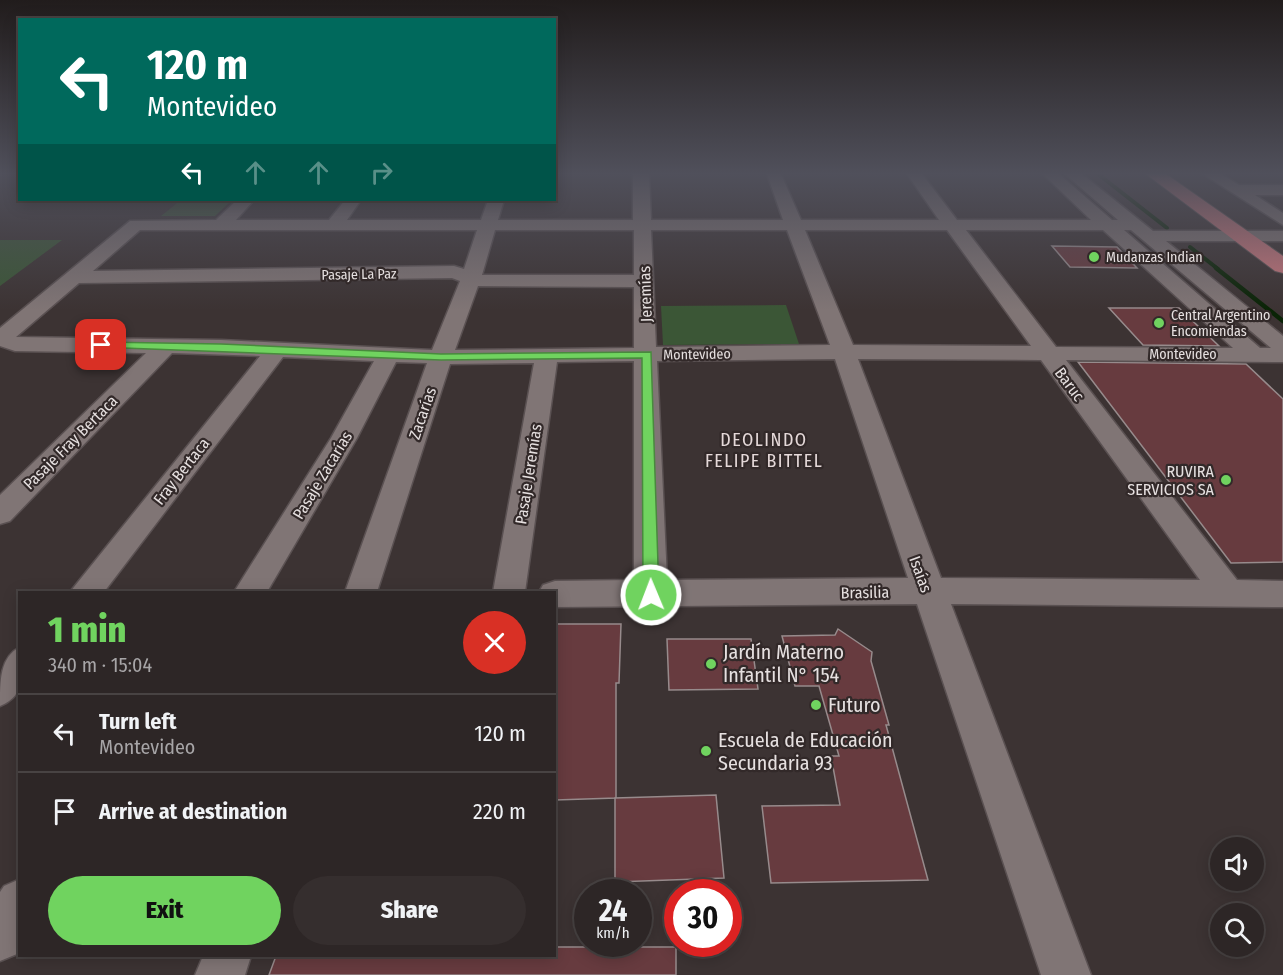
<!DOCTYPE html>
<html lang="en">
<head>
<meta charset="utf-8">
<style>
	body { margin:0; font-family:"Fira Sans Condensed",sans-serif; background:#352e2e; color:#f1f3f6; height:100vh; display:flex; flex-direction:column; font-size:22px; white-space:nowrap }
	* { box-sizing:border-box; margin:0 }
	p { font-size:20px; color:#a7a5a7 }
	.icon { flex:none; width:33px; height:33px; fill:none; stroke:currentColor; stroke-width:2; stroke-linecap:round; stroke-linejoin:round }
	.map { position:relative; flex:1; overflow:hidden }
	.details { position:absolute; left:18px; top:591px; width:538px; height:366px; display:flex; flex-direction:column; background:#2d2626; border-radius:0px; box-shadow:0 3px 15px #0003,0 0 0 2px #484343 }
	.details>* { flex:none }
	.banner { position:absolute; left:18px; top:18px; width:538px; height:183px; border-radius:0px; box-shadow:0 3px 15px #0003,0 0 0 2px #484343; background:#00695c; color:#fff; overflow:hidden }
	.tools { position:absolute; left:1210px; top:837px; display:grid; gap:12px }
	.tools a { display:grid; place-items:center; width:54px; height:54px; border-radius:50%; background:#2d2626; box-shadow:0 3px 15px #0003,0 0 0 2px #484343; font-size:30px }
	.speed { position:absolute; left:574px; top:879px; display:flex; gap:12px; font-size:30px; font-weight:700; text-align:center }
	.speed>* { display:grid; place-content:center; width:78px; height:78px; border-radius:50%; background:#2d2626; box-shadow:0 3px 15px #0003,0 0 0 2px #484343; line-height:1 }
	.speed small { font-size:15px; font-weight:400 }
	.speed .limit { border:9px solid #d22; background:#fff; color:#111 }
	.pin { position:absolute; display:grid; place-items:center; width:51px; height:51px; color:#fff; margin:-26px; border-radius:12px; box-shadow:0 3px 9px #0006 }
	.me { position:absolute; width:66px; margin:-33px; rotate:359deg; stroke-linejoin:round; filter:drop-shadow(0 0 4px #0008) }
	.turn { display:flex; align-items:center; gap:21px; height:126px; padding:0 30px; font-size:27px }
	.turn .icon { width:78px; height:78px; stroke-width:2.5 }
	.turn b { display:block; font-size:42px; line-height:51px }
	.lanes { display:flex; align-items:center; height:57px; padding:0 30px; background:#0003; justify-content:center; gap:30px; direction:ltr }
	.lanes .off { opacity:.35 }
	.round { display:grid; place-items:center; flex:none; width:63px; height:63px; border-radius:32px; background:#352e2e }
	.headline { display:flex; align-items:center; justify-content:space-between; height:102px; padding:0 30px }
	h1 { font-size:36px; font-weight:800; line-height:45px; color:#70d35f }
	.cta { display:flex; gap:12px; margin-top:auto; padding:12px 30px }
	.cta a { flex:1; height:69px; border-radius:36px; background:#70d35f; color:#111; font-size:24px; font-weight:800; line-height:69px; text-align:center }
	.cta a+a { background:#352e2e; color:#f1f3f6 }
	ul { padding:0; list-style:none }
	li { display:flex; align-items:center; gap:18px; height:78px; padding:0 30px; border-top:2px solid #484343 }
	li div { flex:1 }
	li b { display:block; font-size:22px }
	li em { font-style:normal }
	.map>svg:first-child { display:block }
	.green { fill:#3b5636 }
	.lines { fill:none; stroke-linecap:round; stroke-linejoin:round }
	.stream-far1 { stroke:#0a2406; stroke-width:4 }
	.stream { stroke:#0a2406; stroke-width:4.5 }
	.building { fill:#673b3f; stroke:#978b8c; stroke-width:1.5 }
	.minor-casing { stroke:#5a5152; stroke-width:3 }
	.highway-casing { stroke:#5a5152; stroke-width:2 }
	.minor { fill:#807575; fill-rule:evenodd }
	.highway { fill:#c4757b; fill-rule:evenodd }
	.route { fill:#70d35f; stroke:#49893e; stroke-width:1.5 }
	.poi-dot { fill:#70d35f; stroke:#322929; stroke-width:2 }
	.labels { text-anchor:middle; stroke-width:4.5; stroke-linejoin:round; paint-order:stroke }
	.far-poi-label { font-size:14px; fill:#e6e0e0; stroke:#322929; text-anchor:start }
	.far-street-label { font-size:14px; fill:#e6e0e0; stroke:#322929 }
	.street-label { font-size:16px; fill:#e6e0e0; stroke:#322929 }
	.poi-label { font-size:16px; fill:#e6e0e0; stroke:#322929; text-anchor:end }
	.neighbourhood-label { font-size:18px; letter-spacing:1.5px; fill:#e5d9d9; stroke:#322929 }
	.near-poi-label { font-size:20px; fill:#e6e0e0; stroke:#322929; text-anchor:start }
</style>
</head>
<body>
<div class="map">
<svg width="1283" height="975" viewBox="0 0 1283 975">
	<rect width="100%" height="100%" fill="#3c3333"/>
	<!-- green -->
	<g class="green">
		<polygon points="181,200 232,200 215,216 161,216"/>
		<polygon points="0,240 62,240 0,286"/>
		<polygon points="786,305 799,344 663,345 661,306"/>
	</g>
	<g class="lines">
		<!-- stream-far1 -->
		<g class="stream-far1">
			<polyline points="1098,174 1167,228"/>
			<polyline points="1190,247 1218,269"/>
		</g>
		<!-- stream -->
		<polyline class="stream" points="1216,268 1283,321"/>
	</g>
	<!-- building -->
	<g class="building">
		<polygon points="1052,246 1117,247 1137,268 1070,267"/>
		<polygon points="1109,308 1179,308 1219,346 1143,345"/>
		<polygon points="1078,362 1246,364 1283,399 1283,562 1231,563"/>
		<polygon points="555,624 621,624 619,683 616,683 616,798 555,800"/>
		<polygon points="838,629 872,652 871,661 889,725 886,725 928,880 771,883 762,806 840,805 831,756 839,756 819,686 795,686 782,636 835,635"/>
		<polygon points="667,639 751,639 758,689 669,690"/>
		<polygon points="716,795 724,878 615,882 615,798"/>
		<polygon points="555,947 676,947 676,975 269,975 276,956 555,956"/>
	</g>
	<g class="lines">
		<defs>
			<g id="minor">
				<path d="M 633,174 L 649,174 L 651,220 L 783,220 L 767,174 L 781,174 L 801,220 L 939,220 L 907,174 L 922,174 L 957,220 L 1091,220 L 1043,174 L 1059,174 L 1112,220 L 1118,220 L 1065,174 L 1082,174 L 1153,231 L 1283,231 L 1283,241 L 1166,241 L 1283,336 L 1283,362 L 1066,360 L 1237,580 L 1283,581 L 1283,607 L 951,604 L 1091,975 L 1041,975 L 917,604 L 555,607 L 555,592 L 539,592 L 543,585 L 555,581 L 634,580 L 634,361 L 557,362 L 525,592 L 493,592 L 534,363 L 450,364 L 377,592 L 345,592 L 427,363 L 396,362 L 357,438 L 267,592 L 234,592 L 331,438 L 374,361 L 283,357 L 104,592 L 70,592 L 260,356 L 172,353 L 10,521 L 0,524 L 0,495 L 146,353 L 15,351 L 0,346 L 0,328 L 130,221 L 216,220 L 237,200 L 254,200 L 236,220 L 329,220 L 345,200 L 361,200 L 347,220 L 481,220 L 488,200 L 504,200 L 498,220 L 633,220 ZM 140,230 L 477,230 L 464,269 L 454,266 L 93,271 ZM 495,230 L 634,230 L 634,275 L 482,275 ZM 651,230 L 787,230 L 830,345 L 656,347 ZM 805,230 L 947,230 L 1031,346 L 853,345 ZM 966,230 L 1103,230 L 1233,348 L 1056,347 ZM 1124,230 L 1131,230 L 1271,348 L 1260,348 ZM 452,278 L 460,281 L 432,350 L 221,340 L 16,337 L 79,283 ZM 478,286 L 634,287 L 634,348 L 455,350 ZM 835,359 L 908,578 L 667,580 L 657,361 ZM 858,359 L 1041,360 L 1200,580 L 941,578 Z"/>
				<polygon points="1203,174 1221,174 1239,185 1283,185 1283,195 1255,195 1283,213 1283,225"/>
				<path d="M 20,647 C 20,672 28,695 0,706 C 0,680 0,657 20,647 Z"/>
				<polygon points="20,879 20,949 17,954 0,961 0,892 4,886"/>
				<polygon points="203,956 251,956 245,975 195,975"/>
			</g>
			<polygon id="highway" points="1146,174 1166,174 1283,256 1283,273 1275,271"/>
		</defs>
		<!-- minor casing -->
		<use href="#minor" class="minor-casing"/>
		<!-- highway casing -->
		<use href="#highway" class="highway-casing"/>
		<!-- minor -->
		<use href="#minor" class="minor"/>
		<!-- highway -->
		<use href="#highway" class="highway"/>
	</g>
	<!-- sky -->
	<linearGradient id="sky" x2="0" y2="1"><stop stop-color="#211c1c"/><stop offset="0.56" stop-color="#50505b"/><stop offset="1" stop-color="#50505b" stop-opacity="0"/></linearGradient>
	<rect width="1283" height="310" fill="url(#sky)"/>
	<!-- route -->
	<polygon class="route" points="101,342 221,344 441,354 651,352 659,595 651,601 643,595 642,358 441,360 97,347 97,343"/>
	<!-- markers -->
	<g class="poi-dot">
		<circle cx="1094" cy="257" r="6"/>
		<circle cx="1159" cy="323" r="6"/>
		<circle cx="1226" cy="480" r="6"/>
		<circle cx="711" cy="664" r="6"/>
		<circle cx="816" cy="705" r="6"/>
		<circle cx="706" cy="751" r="6"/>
	</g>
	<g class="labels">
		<!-- far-poi labels -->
		<g class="far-poi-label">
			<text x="1106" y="262">Mudanzas Indian</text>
			<text x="1171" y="320">Central Argentino<tspan x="1171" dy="16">Encomiendas</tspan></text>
		</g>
		<!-- far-street labels -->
		<g class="far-street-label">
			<text transform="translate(359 274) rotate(-1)" y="5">Pasaje La Paz</text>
			<text transform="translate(697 354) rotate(-1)" y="5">Montevideo</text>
			<text x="1183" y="359">Montevideo</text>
		</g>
		<!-- street labels -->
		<g class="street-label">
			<text transform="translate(645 294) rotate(-92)" y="6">Jeremías</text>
			<text transform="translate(1070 384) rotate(53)" y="6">Baruc</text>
			<text transform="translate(422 413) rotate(-71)" y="6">Zacarías</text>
			<text transform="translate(70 442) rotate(-45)" y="6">Pasaje Fray Bertaca</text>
			<text transform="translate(181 471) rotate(-52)" y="6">Fray Bertaca</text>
			<text transform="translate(528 474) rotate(-81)" y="6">Pasaje Jeremías</text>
			<text transform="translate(322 475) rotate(-59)" y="6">Pasaje Zacarías</text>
			<text transform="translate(921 574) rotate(70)" y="6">Isaías</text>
			<text transform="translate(865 592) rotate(-1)" y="6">Brasilia</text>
		</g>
		<!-- poi labels -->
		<g class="poi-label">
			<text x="1214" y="477">RUVIRA<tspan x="1214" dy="18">SERVICIOS SA</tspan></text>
		</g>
		<!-- neighbourhood labels -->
		<g class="neighbourhood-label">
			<text x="764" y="446">DEOLINDO<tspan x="764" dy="21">FELIPE BITTEL</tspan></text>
		</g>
		<!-- near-poi labels -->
		<g class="near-poi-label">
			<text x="723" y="659">Jardín Materno<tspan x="723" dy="23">Infantil N° 154</tspan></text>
			<text x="828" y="712">Futuro</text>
			<text x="718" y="747">Escuela de Educación<tspan x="718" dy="23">Secundaria 93</tspan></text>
		</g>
	</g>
</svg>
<div class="tools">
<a><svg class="icon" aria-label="sound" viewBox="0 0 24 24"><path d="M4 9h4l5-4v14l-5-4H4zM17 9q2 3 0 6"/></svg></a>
<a><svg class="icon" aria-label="search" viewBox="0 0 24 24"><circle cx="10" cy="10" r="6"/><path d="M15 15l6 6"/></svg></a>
</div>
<div class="speed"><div>24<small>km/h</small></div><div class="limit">30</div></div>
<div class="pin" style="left:101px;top:345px;background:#d93025"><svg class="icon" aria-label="arrive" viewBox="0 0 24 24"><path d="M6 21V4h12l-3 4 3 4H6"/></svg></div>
<svg class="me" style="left:651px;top:595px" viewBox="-20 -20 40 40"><circle r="17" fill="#70d35f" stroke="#fff" stroke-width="3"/><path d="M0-11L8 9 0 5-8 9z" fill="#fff"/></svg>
<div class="banner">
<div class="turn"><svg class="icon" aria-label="left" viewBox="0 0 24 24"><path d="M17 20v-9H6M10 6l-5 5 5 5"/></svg><div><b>120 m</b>Montevideo</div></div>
<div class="lanes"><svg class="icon" aria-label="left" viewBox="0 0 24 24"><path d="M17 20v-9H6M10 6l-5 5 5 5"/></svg><svg class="icon off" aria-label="ahead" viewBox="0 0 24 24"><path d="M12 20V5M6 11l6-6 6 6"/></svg><svg class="icon off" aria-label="ahead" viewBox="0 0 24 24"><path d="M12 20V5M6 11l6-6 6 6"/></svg><svg class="icon off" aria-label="right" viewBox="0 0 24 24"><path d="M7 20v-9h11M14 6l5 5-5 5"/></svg></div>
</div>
<section class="details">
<div class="headline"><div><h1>1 min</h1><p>340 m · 15:04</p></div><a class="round" style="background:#d93025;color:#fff"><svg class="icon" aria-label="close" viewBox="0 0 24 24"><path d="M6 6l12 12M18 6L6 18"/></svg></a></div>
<ul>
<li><svg class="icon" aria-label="left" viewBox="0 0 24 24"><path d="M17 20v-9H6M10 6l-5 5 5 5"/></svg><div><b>Turn left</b><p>Montevideo</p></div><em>120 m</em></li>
<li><svg class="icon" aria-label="arrive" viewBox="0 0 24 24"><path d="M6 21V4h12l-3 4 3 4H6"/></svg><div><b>Arrive at destination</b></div><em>220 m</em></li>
</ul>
<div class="cta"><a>Exit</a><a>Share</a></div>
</section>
</div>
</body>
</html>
